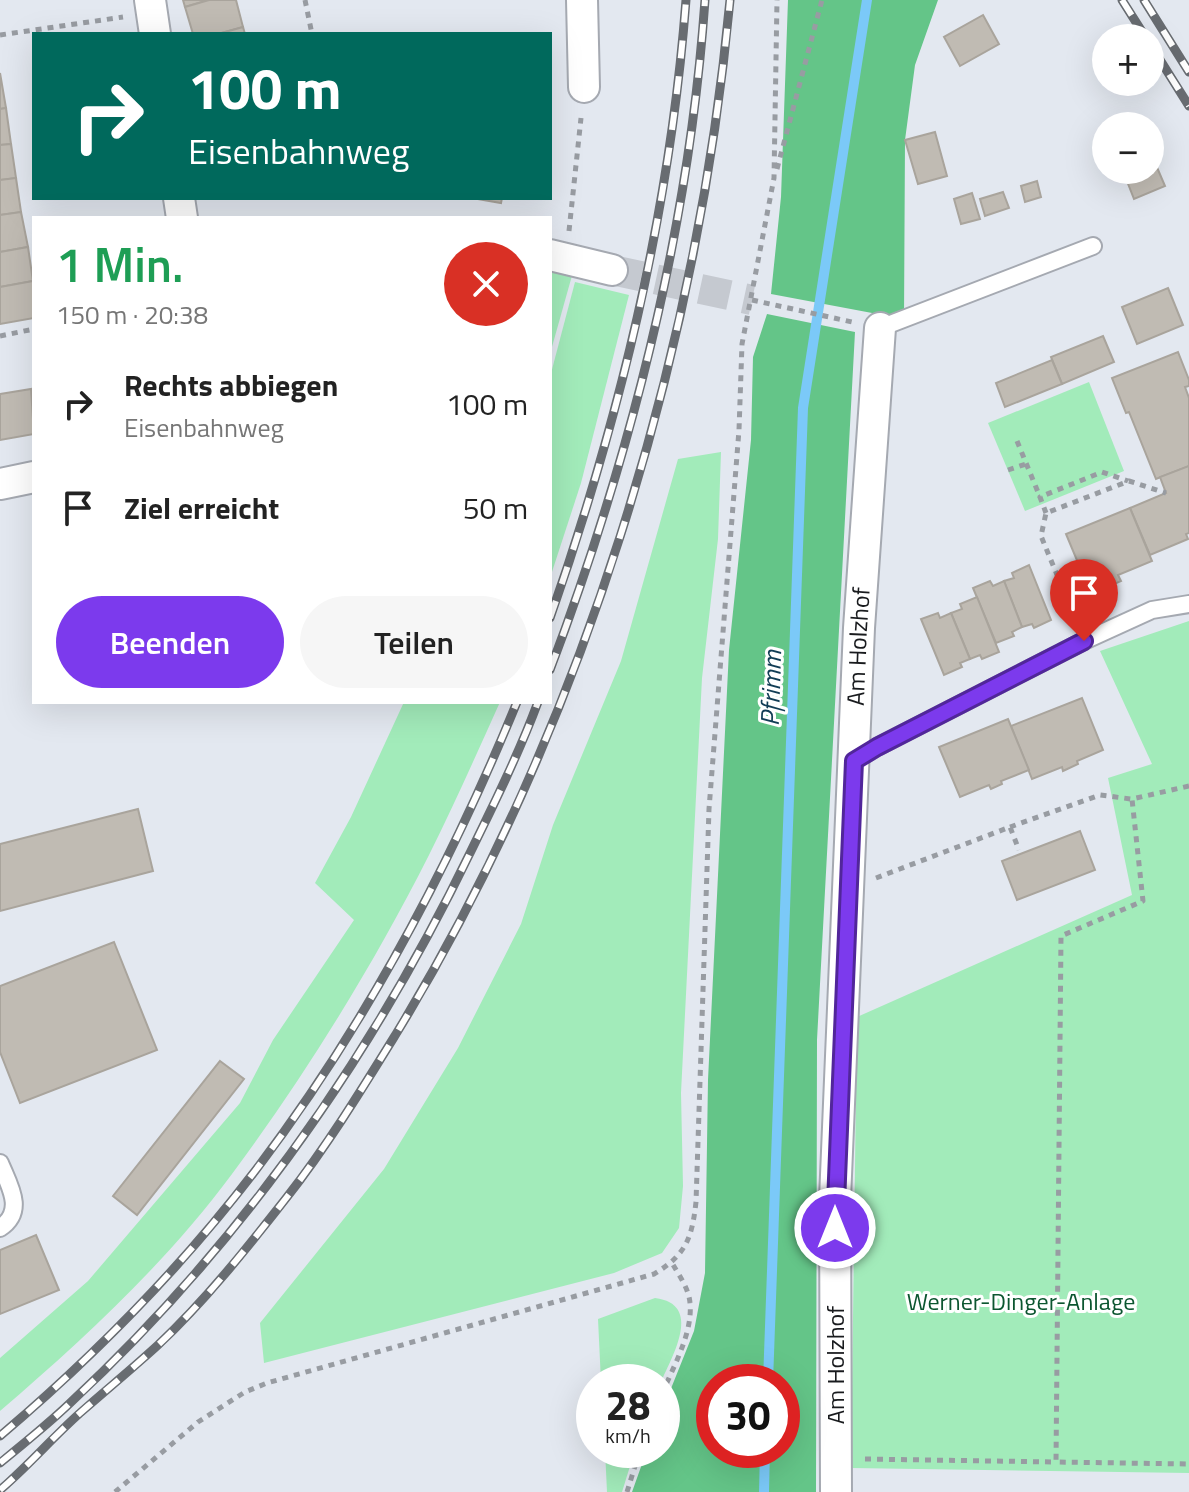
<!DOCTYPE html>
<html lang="de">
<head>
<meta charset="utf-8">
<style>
	body { margin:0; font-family:"Titillium Web",sans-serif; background:#f6f6f6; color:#222; height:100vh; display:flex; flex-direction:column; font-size:30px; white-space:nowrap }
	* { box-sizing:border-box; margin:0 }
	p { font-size:26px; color:#767676 }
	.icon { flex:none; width:44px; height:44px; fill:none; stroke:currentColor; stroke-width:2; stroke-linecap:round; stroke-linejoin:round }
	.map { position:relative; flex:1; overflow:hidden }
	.side { position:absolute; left:32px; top:216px; width:520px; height:488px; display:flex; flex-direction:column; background:#fff; border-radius:0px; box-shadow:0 8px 32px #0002 }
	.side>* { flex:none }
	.guide { position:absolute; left:32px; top:32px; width:520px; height:168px; border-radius:0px; box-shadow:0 8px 32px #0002; background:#00695c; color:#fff; overflow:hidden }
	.buttons { position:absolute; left:1092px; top:24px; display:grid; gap:16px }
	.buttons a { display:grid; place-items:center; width:72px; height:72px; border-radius:50%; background:#fff; box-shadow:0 8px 32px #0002; font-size:40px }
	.speed { position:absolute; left:576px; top:1364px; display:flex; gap:16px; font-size:40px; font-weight:700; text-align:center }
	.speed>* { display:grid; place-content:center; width:104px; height:104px; border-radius:50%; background:#fff; box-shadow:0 8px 32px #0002; line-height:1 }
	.speed small { font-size:20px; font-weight:400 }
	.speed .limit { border:12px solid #d22; background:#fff; color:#111 }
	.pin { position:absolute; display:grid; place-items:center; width:68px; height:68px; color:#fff; margin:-82px -34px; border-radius:50% 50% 50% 0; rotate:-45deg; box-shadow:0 0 8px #0007 }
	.pin .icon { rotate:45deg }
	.me { position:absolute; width:88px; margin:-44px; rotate:0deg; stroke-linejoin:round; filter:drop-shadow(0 0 6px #0008) }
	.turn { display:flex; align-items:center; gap:28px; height:168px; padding:0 24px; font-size:36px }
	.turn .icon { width:104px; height:104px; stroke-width:2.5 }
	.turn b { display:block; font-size:56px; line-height:68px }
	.round { display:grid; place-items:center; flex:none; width:84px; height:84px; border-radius:42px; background:#f6f6f6 }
	.head { display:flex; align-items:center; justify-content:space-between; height:136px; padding:0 24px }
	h1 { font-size:48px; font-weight:600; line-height:60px; color:#1e9e55 }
	.action { display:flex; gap:16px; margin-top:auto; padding:16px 24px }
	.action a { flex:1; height:92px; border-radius:48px; background:#7c3aed; color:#fff; font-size:32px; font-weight:600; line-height:92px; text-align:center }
	.action a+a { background:#f6f6f6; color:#222 }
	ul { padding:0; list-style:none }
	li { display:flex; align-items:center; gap:24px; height:104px; padding:0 24px }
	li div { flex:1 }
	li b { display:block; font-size:30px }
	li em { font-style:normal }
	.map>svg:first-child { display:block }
	.green { fill:#a2ebba }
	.forest { fill:#64c588; fill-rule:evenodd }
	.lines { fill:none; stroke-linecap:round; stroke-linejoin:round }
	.stream { stroke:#7bc9f8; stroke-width:10 }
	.building { fill:#c0bbb3; stroke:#a9a49c; stroke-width:2 }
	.street-tunnel { stroke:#c5c9d0; stroke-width:30; stroke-dasharray:30 15; stroke-linecap:butt }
	.lane-casing { stroke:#a5a9b1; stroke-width:20 }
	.street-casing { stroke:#a5a9b1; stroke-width:34 }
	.path { stroke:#989ca2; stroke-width:5; stroke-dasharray:6 6; stroke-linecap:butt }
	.lane { stroke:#fff; stroke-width:16 }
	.street { stroke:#fff; stroke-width:30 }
	.rail-casing { stroke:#686c71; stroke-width:9 }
	.rail { stroke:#fff; stroke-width:6; stroke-dasharray:18; stroke-linecap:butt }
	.route-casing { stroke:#51269a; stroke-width:20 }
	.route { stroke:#7c3aed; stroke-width:14 }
	.labels { text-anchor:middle; stroke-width:6; stroke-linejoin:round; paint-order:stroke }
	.street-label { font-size:24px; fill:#191b1e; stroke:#fff }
	.park-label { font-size:24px; fill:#0c5630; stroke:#fff }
	.water-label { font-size:26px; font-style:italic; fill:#113d55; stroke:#fff }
</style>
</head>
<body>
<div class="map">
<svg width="1189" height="1492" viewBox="0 0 1189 1492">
	<rect width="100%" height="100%" fill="#e3e8f0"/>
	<!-- green -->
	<g class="green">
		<polygon points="550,266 573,272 550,354"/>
		<polygon points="575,282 629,295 581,483 550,578 550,377"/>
		<polygon points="1089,382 1124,471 1025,511 988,423"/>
		<polygon points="721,452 718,539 702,678 681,1093 683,1186 679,1228 662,1253 614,1273 264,1363 260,1323 384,1169 458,1048 521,924 553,825 621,661 678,459"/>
		<polygon points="1189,621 1189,1473 851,1468 857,1017 1132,895 1108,778 1152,764 1100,651"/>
		<path d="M 404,702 L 500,702 C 477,753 454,805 429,855 C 373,966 306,1074 232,1174 C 166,1263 84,1339 0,1411 L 0,1358 L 88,1281 L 240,1103 L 273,1040 L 354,920 L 315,883 L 351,817 Z"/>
		<path d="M 655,1298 C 703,1304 673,1355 661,1382 L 601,1382 L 598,1319 Z"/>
		<polygon points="605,1450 635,1450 622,1492 607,1492"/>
	</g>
	<!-- forest -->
	<g class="forest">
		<polygon points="788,0 938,0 915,65 905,140 904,319 771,294 781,197"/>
		<path d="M 767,314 L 855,332 L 817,1040 L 816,1492 L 632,1492 L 647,1450 L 662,1450 L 662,1411 L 694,1331 L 705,1273 L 708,1080 L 729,650 L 751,440 L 753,357 ZM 714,1382 L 782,1382 L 782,1450 L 714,1450 Z"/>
	</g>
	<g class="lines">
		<!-- stream -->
		<g class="stream">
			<polyline points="768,1382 803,408 867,0"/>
			<polyline points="764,1492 765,1450"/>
		</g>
	</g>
	<!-- building -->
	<g class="building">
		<polygon points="183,0 209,0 185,7"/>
		<polygon points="209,0 236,0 243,27 218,34 193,34 185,7"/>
		<polygon points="983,15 999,44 960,66 944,37"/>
		<polygon points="243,27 245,34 218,34"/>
		<polygon points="0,73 6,108 0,109"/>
		<polygon points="6,108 11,144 0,145 0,109"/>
		<polygon points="935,132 947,176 918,184 905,140"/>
		<polygon points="11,144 16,178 0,180 0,145"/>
		<polygon points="1153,158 1165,186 1134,199 1123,171 1150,170 1150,160"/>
		<polygon points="16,178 21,212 0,215 0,180"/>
		<polygon points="1037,181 1041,197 1025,202 1021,186"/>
		<polygon points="1003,192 1009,208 985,216 980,199"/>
		<polygon points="972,193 980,219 961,224 954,199"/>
		<polygon points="472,198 502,198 501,203"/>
		<polygon points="21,212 28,247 0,252 0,215"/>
		<polygon points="28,247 33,281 0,287 0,252"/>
		<polygon points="33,281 34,318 0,324 0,287"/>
		<polygon points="1168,288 1183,325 1137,344 1122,307"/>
		<polygon points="1103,336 1114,362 1062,384 1051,357"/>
		<polygon points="1178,352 1189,380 1189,386 1185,387 1189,398 1189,466 1156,479 1129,412 1126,413 1112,378"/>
		<polygon points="1052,360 1062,384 1005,407 996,383"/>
		<polygon points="31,389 34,434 0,440 0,394"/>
		<polygon points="1189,466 1189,533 1186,534 1188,539 1150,555 1130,508 1166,493 1160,477"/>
		<polygon points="1130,508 1152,561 1118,575 1121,581 1091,594 1066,534"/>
		<polygon points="1029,565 1051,620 1034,628 1032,624 1022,627 1004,581 1014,578 1012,573"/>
		<polygon points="990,581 993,586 1004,581 1022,627 1012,632 1014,636 996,643 973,588"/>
		<polygon points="977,597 999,652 982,659 980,655 970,659 951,613 962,609 960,604"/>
		<polygon points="938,613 940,618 951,613 970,659 960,663 962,667 944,675 921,619"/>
		<polygon points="1082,698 1103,750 1077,761 1078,764 1063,771 1062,767 1032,779 1011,726"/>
		<polygon points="1008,719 1029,770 1001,781 1002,784 991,789 989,785 960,797 939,747"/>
		<polygon points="138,809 153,871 0,911 0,844"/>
		<polygon points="1080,831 1095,870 1017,900 1002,861"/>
		<polygon points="114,942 157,1050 20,1103 0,1052 0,986"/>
		<polygon points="220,1061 244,1079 137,1215 113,1196"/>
		<polygon points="36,1235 59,1290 0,1314 0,1250"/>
	</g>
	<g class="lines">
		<!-- street-tunnel -->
		<polyline class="street-tunnel" points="612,270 752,300"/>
		<defs>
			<g id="lane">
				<polyline points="880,328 1093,246"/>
				<polyline points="854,761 877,747 1084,641 1152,610 1189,604"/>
				<path d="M 0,1163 C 9,1185 26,1211 0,1228"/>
			</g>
			<g id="street">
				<polyline points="150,0 155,34"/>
				<polyline points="582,0 584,87"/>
				<polyline points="179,198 182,218"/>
				<polyline points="550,255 612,270"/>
				<polyline points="0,484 34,477"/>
				<path id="s1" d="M 836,1492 L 835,1199 L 859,628 L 880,328"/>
			</g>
		</defs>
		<!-- lane casing -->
		<use href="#lane" class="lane-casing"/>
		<!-- street casing -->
		<use href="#street" class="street-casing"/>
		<!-- path -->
		<g class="path">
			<polyline points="305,0 312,34"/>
			<polyline points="0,35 123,17"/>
			<polyline points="777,169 822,0"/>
			<polyline points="569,231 581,118"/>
			<polyline points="752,300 852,322"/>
			<polyline points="0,336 34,329"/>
			<polyline points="1017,441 1040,497"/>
			<polyline points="1008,470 1026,464"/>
			<polyline points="1046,513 1040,497 1102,472 1128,481"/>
			<polyline points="1076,621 1041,536 1046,513 1129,481 1166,493"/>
			<polyline points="1189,786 1132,799 1143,901 1061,936 1056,1462 1189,1464"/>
			<polyline points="1010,827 1100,795 1131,799"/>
			<polyline points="876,878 1010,827 1019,850"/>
			<path d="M 662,1394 C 673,1367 693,1333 690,1303 C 689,1289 679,1275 672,1263"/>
			<polyline points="865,1459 1056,1462"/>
			<path d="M 115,1492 L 198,1422 L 245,1392 L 267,1383 L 654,1274 C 686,1255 692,1238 696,1202 L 709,809 L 739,430 L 742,344 L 774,178 L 777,0"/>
			<polyline points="627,1492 640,1450"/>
		</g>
		<!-- lane -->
		<use href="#lane" class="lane"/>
		<!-- street -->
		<use href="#street" class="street"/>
		<defs>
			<g id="rail">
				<polyline points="1122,0 1146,38"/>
				<polyline points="1144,0 1189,72"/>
				<polyline points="1150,44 1189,106"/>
				<path d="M 550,618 C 620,418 670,212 686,0"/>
				<path d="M 550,670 C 631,455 689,230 705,0"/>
				<path d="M 0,1436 C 93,1357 181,1268 255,1171 C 364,1028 449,868 517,702"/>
				<path d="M 0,1463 C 23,1444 47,1425 69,1404 C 238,1247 371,1058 471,851 C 495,802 519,753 538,702"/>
				<path d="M 0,1490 C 28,1466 53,1437 80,1413 C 106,1390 133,1368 158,1345 C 205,1301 247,1248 287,1197 C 327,1146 362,1089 396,1034 C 582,729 697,355 730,0"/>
			</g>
		</defs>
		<!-- rail casing -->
		<use href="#rail" class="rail-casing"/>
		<!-- rail -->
		<use href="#rail" class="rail"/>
	</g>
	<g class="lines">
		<defs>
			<polyline id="route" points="835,1228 854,761 877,747 1084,641"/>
		</defs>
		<!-- route casing -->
		<use href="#route" class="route-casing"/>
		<!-- route -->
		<use href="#route" class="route"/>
	</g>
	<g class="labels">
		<!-- street labels -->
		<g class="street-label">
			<text dy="8" stroke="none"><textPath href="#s1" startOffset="846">Am Holzhof</textPath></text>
			<text transform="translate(836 1365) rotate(-90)" y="8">Am Holzhof</text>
		</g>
		<!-- park labels -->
		<g class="park-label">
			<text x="1021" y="1310">Werner-Dinger-Anlage</text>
		</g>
		<!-- water labels -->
		<g class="water-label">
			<text transform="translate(771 688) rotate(-88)" y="9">Pfrimm</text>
		</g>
	</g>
</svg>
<div class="buttons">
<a>+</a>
<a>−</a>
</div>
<div class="speed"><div>28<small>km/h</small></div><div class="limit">30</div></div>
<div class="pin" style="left:1084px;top:641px;background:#d93025"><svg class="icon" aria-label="arrive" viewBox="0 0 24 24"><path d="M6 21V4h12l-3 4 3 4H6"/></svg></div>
<svg class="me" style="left:835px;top:1228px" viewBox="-20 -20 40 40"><circle r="17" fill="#7c3aed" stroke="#fff" stroke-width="3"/><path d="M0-11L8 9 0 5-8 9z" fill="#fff"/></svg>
<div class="guide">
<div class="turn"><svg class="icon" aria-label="right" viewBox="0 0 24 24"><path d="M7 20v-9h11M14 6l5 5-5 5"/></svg><div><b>100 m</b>Eisenbahnweg</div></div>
</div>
<section class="side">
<div class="head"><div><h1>1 Min.</h1><p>150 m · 20:38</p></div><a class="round" style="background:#d93025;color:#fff"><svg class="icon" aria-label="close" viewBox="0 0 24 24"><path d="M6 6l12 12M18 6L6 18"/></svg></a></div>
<ul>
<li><svg class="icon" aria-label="right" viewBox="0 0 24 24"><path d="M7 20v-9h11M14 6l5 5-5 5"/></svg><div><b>Rechts abbiegen</b><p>Eisenbahnweg</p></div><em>100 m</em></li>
<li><svg class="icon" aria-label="arrive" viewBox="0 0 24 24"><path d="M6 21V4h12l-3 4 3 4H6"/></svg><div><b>Ziel erreicht</b></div><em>50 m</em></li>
</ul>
<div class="action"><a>Beenden</a><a>Teilen</a></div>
</section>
</div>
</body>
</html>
